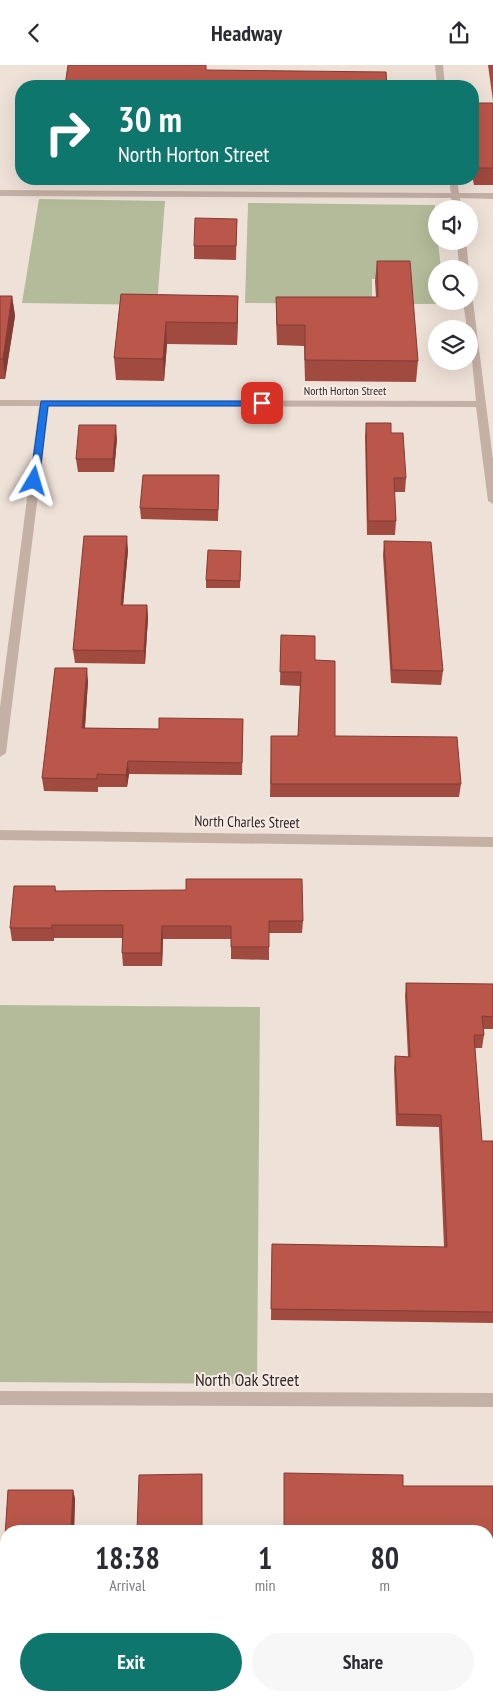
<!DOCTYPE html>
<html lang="en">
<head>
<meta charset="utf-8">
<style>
	body { margin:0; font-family:"PT Sans Narrow",sans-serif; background:#f7f7f7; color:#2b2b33; height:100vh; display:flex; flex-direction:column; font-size:19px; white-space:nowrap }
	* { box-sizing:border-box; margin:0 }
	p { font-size:16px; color:#7c7c81 }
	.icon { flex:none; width:28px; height:28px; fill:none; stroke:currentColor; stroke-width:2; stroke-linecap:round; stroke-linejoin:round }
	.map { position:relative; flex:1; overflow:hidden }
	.panel { position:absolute; left:0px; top:1460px; width:494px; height:176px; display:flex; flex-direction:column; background:#fff; border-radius:20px 20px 0 0; box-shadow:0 5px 20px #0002 }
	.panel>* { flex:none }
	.top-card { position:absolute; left:15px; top:15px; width:464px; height:105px; border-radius:20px; box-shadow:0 5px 20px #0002; background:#0f766e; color:#fff; overflow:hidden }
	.controls { position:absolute; left:428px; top:135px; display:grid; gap:10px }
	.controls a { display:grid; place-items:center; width:50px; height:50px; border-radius:50%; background:#fff; box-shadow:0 5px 20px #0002; font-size:25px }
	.pin { position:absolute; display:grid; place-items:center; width:42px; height:42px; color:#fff; margin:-21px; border-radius:10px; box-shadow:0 2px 8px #0006 }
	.me { position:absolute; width:55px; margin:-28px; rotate:7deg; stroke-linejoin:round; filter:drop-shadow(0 0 4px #0008) }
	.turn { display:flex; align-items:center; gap:18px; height:105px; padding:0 20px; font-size:22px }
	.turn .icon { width:65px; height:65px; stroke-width:2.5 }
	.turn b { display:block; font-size:35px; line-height:42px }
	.eta { display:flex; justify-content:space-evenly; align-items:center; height:85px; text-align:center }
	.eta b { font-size:30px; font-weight:700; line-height:35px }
	.button { display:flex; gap:10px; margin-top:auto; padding:10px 20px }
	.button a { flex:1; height:58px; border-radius:30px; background:#0f766e; color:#fff; font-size:20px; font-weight:700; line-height:58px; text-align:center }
	.button a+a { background:#f7f7f7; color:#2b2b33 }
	header { display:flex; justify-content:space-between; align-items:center; height:65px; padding:0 20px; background:#fff; font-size:22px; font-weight:700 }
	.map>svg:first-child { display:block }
	.green { fill:#b4bb9a }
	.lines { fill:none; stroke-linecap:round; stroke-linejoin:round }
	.minor { fill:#c5b0a5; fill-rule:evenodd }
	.wall { fill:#a04a40 }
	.shaded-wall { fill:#823c34 }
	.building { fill:#ba564a; stroke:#823c34 }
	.route { fill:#1a73e8; stroke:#114b97 }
	.labels { text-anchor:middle; stroke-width:4; stroke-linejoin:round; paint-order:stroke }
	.far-street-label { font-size:12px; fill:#312826; stroke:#f6ebe4 }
	.street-label { font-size:15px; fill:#312826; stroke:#f6ebe4 }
	.near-street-label { font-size:18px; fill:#312826; stroke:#f6ebe4 }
</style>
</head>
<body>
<header><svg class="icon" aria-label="back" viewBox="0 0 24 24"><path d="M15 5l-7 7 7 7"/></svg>Headway<svg class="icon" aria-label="share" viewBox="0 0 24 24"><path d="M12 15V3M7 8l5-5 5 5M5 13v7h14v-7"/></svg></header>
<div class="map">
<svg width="493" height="1636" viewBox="0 0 493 1636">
	<rect width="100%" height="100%" fill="#eee1d8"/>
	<!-- green -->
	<g class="green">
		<polygon points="39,134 165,136 157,240 22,238"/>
		<polygon points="248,138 435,140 436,176 438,176 441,204 436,204 436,236 444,236 444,239 412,239 411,214 372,214 372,239 245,238"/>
		<polygon points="0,940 260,942 257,1319 0,1317"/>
	</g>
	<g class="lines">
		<!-- minor -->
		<g class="minor">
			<polygon points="435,0 443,0 445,21 437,21"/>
			<polygon points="449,114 457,114 459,128 493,128 493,134 460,133 461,144 453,144 451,133 0,131 0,125 451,128"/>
			<polygon points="457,176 466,176 469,204 459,204"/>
			<polygon points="469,233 473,236 493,395 493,439 488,436 476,342 49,341 6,688 0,692 0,642 39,341 0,341 0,335 476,336 469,264 467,264 463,236 469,236"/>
			<polygon points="0,765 493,772 493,782 0,775"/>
			<polygon points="0,1326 493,1328 493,1342 0,1340"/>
		</g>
	</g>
	<!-- wall -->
	<g class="wall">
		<polygon points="488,0 493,0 493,36"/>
		<polygon points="472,38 493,38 493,120 474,120 472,111"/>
		<polygon points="237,154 236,195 194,194 194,181"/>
		<polygon points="377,196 418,296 416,317 305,316 304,281 277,280 276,253 276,232 376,232 375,216"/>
		<polygon points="121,229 238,231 237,280 167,279 164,316 116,315 114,293"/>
		<polygon points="0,231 12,231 15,251 5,314 0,314"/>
		<polygon points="366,358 406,413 405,427 394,427 396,456 395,470 367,470 365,372"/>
		<polygon points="117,374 114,407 78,407 76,394"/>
		<polygon points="219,421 218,456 141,454 140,443"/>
		<polygon points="384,476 443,606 441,620 391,618 383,490"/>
		<polygon points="128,485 123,540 147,540 148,553 145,599 75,598 73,585"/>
		<polygon points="241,486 240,523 206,523 206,515"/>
		<polygon points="281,570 315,595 335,671 461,719 459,732 270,732 271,671 298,671 300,621 280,620"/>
		<polygon points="88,616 85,663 159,664 243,654 242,710 129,709 127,722 98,722 98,727 44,726 42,713"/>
		<polygon points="55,821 56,826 303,856 302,868 269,868 269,895 231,894 231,874 163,874 162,901 123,901 122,888 123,873 54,873 54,876 12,876 10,863"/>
		<polygon points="406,918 493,919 493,964 484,964 484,970 482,983 475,983 482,1076 493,1076 493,1258 271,1255 272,1179 444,1182 439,1062 396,1061 394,1003 395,991 408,992 405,931"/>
		<polygon points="284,1408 403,1421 493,1421 493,1552 488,1552 488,1466 284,1466"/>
		<polygon points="8,1425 73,1425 75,1434 74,1466 6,1466 6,1526 5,1526 2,1518"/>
		<polygon points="457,1630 488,1630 493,1636 458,1636"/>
	</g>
	<!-- shaded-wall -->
	<g class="shaded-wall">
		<polygon points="12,231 15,251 5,314 3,294"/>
		<polygon points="238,231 238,253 237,280 237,258"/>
		<polygon points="166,257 167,279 164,316 163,294"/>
		<polygon points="116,360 117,374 114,407 113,394"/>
		<polygon points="127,471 128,485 122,553 121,540"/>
		<polygon points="147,540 148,553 145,599 144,586"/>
		<polygon points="87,603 88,616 84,676 82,663"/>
		<polygon points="128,696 129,709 127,722 126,710"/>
		<polygon points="52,860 54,873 54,876 52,863"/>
		<polygon points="162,861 163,874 162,901 161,888"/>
		<polygon points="73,1425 75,1434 74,1466 71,1466"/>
		<rect x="23" y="1630" width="3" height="6"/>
	</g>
	<!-- building -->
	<g class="building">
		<polygon points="68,0 206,0 206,5 386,7 387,21 65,21"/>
		<polygon points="472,38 493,38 493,103 475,103 472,78"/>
		<polygon points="195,153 237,154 236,181 194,181"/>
		<polygon points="377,196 410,196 418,296 305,295 305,260 277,260 276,232 378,232"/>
		<polygon points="121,229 238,231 237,258 166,257 163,294 114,293"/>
		<polygon points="0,231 12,231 3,294 0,294"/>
		<polygon points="366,358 391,358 391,368 403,368 406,413 394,413 396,456 368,456"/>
		<polygon points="79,360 116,360 113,394 76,394"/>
		<polygon points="143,410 219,410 218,445 140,443"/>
		<polygon points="84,471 127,471 121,540 147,540 144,586 73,585"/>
		<polygon points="384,476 431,477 443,606 392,605"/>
		<polygon points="208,485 241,486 240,516 206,515"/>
		<polygon points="281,570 315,571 315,595 335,596 335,671 457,672 461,719 271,719 271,671 298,671 301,607 280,607"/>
		<polygon points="55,603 87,603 82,663 159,664 159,653 243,654 242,698 128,696 126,710 97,709 97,714 42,713"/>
		<polygon points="186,814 302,814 303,856 269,856 269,882 231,882 231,861 162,861 161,888 122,888 123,860 52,860 52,863 10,863 14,821 55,821 55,826 186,825"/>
		<polygon points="406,918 493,919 493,952 482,951 484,970 474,970 482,1076 493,1076 493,1247 271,1244 272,1179 447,1182 441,1050 398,1049 395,991 410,992"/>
		<polygon points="284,1408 403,1410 403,1421 493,1421 493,1544 488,1544 488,1466 284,1466"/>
		<polygon points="202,1409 202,1466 137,1466 139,1410"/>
		<polygon points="8,1425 73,1425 71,1466 6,1466 6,1518 2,1518"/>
		<polygon points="488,1603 493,1603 493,1636 461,1636 460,1630 488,1630"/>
		<polygon points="0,1608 6,1608 6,1630 23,1630 23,1636 0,1636"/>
		<rect x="209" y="1630" width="61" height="6"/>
	</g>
	<!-- route -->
	<polygon class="route" points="41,336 262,336 267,338 262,341 48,341 39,416 34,419 30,416"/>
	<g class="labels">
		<!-- far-street labels -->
		<g class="far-street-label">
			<text x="345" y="330">North Horton Street</text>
		</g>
		<!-- street labels -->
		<g class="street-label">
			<text transform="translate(247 757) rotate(1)" y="5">North Charles Street</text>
		</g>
		<!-- near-street labels -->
		<g class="near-street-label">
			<text x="247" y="1321">North Oak Street</text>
		</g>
	</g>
</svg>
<div class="controls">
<a><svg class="icon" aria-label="sound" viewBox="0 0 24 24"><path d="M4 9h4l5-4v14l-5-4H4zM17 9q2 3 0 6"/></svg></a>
<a><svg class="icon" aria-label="search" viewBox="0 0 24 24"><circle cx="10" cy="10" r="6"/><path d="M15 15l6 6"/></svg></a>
<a><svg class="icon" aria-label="layers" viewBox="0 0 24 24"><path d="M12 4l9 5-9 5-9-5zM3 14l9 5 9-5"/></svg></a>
</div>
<div class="pin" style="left:262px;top:338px;background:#d93025"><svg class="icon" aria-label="arrive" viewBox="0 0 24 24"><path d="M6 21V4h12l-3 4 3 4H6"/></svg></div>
<svg class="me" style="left:34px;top:416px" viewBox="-20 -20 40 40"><path d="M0-17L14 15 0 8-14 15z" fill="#1a73e8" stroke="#fff" stroke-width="4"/></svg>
<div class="top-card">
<div class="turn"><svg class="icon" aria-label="right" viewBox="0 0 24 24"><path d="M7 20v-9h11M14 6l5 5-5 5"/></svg><div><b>30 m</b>North Horton Street</div></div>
</div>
<section class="panel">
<div class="eta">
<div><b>18:38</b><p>Arrival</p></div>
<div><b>1</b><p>min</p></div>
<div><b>80</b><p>m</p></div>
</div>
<div class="button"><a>Exit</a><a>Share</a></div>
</section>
</div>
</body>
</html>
